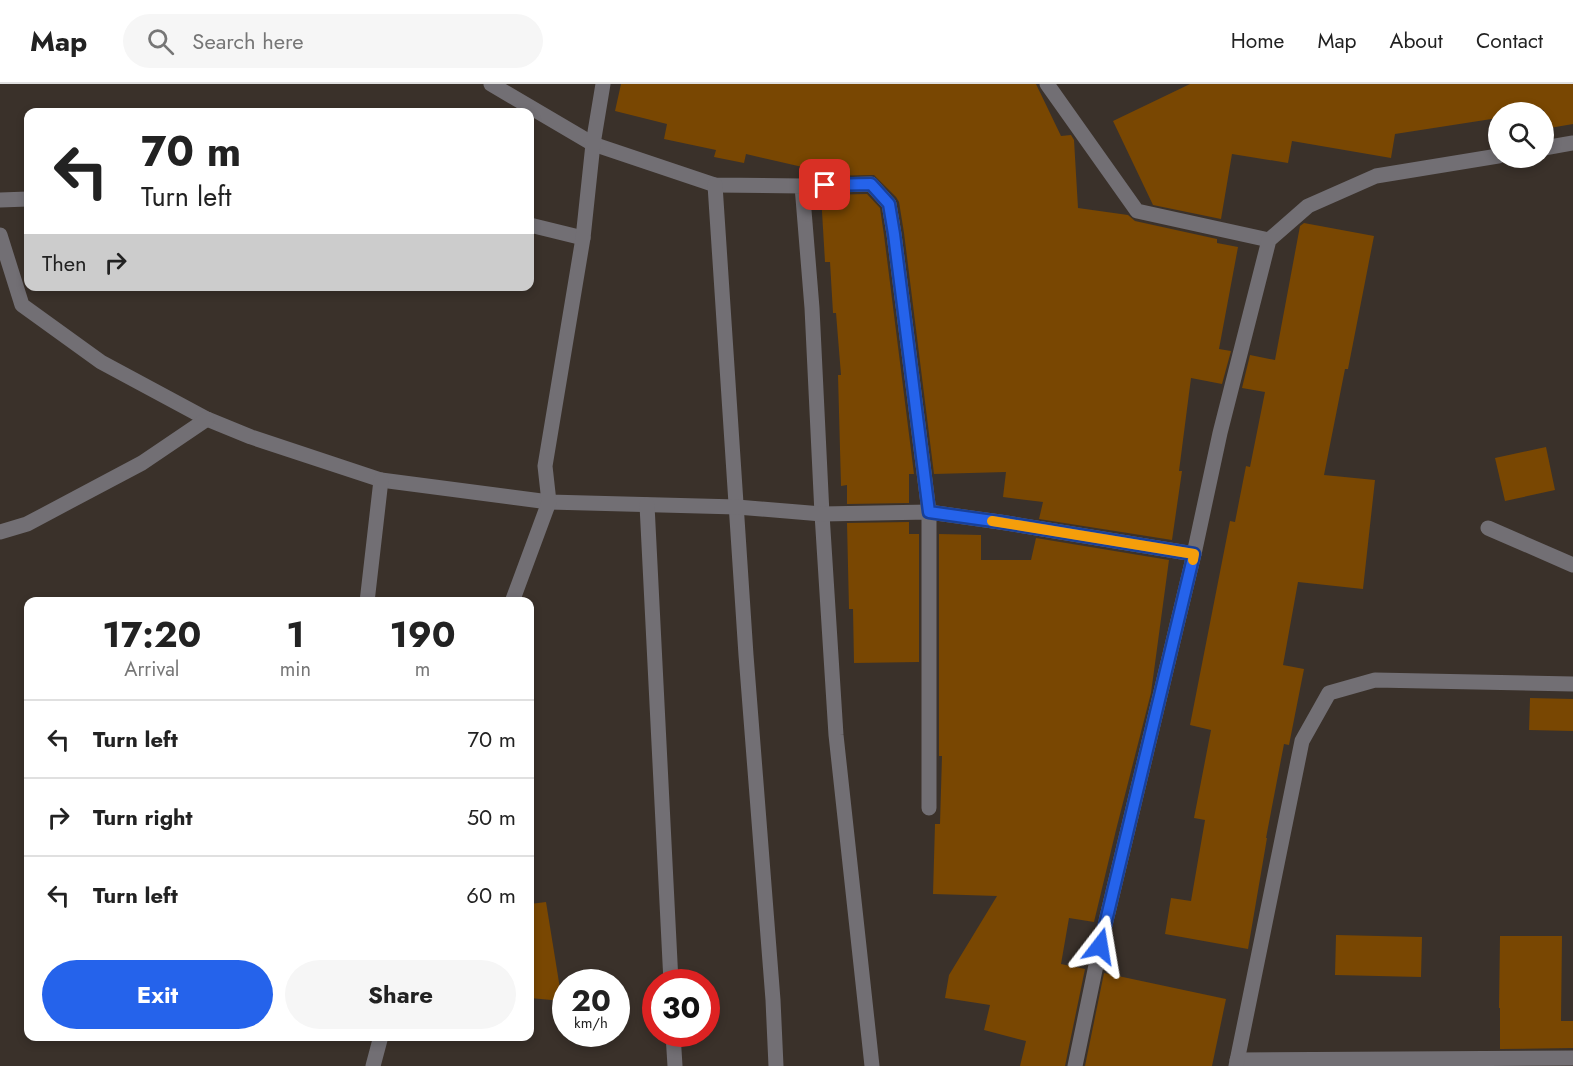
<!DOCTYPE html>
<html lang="en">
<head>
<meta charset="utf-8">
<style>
	body { margin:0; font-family:Jost,sans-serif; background:#f6f6f6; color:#222; height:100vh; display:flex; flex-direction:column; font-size:22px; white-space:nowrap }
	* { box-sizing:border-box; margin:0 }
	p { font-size:20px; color:#767676 }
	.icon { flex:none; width:33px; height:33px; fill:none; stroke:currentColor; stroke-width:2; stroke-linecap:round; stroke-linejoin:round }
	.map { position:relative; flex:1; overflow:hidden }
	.details { position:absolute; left:24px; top:513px; width:510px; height:444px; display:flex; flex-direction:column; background:#fff; border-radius:12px; box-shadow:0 3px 9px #0003 }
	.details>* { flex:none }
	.hud { position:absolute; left:24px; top:24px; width:510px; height:183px; border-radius:12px; box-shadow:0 3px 9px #0003; background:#fff; color:#222; overflow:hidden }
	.fabs { position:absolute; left:1488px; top:18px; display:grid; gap:12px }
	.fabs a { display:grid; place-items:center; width:66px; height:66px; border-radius:50%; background:#fff; box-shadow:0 3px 9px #0003; font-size:30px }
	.speed { position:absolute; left:552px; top:885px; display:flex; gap:12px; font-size:30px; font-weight:700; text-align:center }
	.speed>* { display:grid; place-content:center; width:78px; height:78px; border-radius:50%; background:#fff; box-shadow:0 3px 9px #0003; line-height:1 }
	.speed small { font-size:15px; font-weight:400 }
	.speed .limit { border:9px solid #d22; background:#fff; color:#111 }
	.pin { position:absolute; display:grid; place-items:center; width:51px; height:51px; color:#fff; margin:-26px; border-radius:12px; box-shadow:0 3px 9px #0006 }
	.me { position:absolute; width:66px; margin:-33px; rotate:14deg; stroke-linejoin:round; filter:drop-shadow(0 0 4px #0008) }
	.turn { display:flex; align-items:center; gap:21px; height:126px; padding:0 18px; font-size:27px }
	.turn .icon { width:78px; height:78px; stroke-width:2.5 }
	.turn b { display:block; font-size:42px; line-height:51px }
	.then { display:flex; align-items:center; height:57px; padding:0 18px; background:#0003; gap:12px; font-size:22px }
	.eta { display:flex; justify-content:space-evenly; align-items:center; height:102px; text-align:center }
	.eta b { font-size:36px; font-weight:700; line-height:42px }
	.button { display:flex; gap:12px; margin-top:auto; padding:12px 18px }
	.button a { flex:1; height:69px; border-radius:36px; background:#2563eb; color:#fff; font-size:24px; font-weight:700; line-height:69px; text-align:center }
	.button a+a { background:#f6f6f6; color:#222 }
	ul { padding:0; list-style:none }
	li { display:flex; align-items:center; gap:18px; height:78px; padding:0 18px; border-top:2px solid #e0e0e0 }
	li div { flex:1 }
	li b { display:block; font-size:22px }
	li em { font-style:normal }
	header { display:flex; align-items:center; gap:36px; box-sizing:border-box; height:84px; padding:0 30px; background:#fff; border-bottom:2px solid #e0e0e0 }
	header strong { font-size:28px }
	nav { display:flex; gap:33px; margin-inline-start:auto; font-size:21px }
	.search { width:420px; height:54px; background:#f6f6f6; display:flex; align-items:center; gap:15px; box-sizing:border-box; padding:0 21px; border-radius:33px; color:#767676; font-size:22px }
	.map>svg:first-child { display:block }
	.building { fill:#794702 }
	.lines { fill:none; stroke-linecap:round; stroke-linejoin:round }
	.lane { stroke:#726f74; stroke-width:15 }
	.street { stroke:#726f74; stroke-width:15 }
	.route-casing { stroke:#184099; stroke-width:15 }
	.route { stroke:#2563eb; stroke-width:10 }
	.slow { stroke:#f59e0b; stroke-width:10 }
</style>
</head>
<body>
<header>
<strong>Map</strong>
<div class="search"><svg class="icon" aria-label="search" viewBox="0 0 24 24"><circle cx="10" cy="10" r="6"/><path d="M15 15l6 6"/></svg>Search here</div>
<nav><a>Home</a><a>Map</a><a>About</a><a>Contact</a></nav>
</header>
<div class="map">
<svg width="1573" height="982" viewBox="0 0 1573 982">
	<rect width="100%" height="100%" fill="#3a312a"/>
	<!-- building -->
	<g class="building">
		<polygon points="621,0 1036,0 1061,52 1071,51 1074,56 1078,124 1128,131 1135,137 1217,155 1217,159 1238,163 1219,265 1231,267 1222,300 1191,294 1179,387 1182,387 1172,456 1039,435 1043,418 1003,413 1006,388 934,390 904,149 899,118 896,113 874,91 820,92 820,87 746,70 744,79 714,73 716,66 664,55 667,40 615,27"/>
		<polygon points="1190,0 1573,0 1573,40 1544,45 1544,26 1530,28 1498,28 1498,34 1395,50 1391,74 1292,57 1288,79 1232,70 1221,135 1153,121 1113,37"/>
		<polygon points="867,110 880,124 884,151 914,390 909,390 909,419 847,420 847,401 841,402 838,291 841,291 836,229 833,229 830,178 825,178 821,111"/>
		<polygon points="1304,139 1374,152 1348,285 1345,285 1324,391 1375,396 1363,505 1298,498 1283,581 1304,585 1289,661 1284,660 1266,754 1267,754 1248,865 1165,850 1171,814 1191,817 1205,736 1194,734 1211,646 1190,641 1230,437 1235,438 1246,382 1250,383 1265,308 1242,304 1250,271 1275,276 1300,142"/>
		<polygon points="1546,363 1555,406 1505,417 1495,374"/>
		<polygon points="909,438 909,450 919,450 919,578 854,579 853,525 849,525 847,439"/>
		<polygon points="939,450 981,451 981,476 1031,476 1036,454 1169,476 1151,609 1116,746 1094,838 1069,834 1061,880 1085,885 1065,982 1020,982 1026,957 984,946 990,921 945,914 949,891 997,812 933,810 935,740 940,740 942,672 939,672"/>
		<polygon points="1530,614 1573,615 1573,647 1529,646"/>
		<polygon points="546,818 562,917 530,914 530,820"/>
		<polygon points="1336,851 1422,853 1421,893 1335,891"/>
		<polygon points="1500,852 1562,852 1561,937 1573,937 1573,964 1500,965 1500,924 1499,924"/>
		<polygon points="1104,889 1226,915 1212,982 1085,982"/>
	</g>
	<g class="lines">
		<!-- lane -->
		<polyline class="lane" points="1488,444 1573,481"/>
		<!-- street -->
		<g class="street">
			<polyline points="491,0 593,60 715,101 802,102 812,224 822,430 836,651 872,982"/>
			<polyline points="1047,0 1137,127 1269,156"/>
			<polyline points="1544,64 1573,59"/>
			<polyline points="715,101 746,571 773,916 776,982"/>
			<polyline points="802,102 871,100 889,120 894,150 929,428 929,724"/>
			<polyline points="0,116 28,115"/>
			<polyline points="530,141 583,154"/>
			<polyline points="0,151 22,221 101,278 207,335 251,353 381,396 549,418 737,423 822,430 929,428 1000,438 1194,470"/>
			<polyline points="647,421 671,898"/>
			<polyline points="0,448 27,440 142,379 207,335"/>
			<polyline points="367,518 381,396"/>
			<polyline points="512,518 549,418 545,382 583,154 593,60 603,0"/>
			<polyline points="673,950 675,982"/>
			<polyline points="1237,976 1573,974"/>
			<polyline points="373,982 381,952"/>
			<polyline points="1075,982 1100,862 1194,470 1220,349 1269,156 1308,122 1376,92 1498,72"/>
			<polyline points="1236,982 1302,657 1329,609 1375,596 1573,600"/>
		</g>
	</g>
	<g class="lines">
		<defs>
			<polyline id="route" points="825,101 871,100 889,120 894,150 929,428 1000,438 1194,470 1100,862"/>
		</defs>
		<!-- route casing -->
		<use href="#route" class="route-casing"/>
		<!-- route -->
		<use href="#route" class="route"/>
		<!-- slow -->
		<polyline class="slow" points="992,437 1194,470 1193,476"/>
	</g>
</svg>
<div class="fabs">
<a><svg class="icon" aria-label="search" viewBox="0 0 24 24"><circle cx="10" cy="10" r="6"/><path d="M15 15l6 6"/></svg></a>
</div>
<div class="speed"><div>20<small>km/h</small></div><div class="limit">30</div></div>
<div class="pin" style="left:825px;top:101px;background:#d93025"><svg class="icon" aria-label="arrive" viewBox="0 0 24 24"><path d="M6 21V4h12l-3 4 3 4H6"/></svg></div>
<svg class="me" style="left:1100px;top:862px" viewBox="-20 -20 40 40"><path d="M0-17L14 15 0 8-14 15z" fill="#2563eb" stroke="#fff" stroke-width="4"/></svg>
<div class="hud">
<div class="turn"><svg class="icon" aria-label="left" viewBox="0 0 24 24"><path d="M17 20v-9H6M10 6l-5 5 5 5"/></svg><div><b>70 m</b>Turn left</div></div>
<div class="then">Then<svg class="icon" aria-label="right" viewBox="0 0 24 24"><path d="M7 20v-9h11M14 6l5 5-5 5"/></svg></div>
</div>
<section class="details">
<div class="eta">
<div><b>17:20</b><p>Arrival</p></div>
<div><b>1</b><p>min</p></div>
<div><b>190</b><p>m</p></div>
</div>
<ul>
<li><svg class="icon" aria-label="left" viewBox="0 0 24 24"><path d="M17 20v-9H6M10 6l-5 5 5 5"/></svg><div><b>Turn left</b></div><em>70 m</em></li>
<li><svg class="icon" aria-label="right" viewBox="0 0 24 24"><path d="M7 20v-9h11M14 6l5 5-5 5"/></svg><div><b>Turn right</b></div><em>50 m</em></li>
<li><svg class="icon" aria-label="left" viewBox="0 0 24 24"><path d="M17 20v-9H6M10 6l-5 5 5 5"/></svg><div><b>Turn left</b></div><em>60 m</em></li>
</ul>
<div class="button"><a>Exit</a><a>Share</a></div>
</section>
</div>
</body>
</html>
